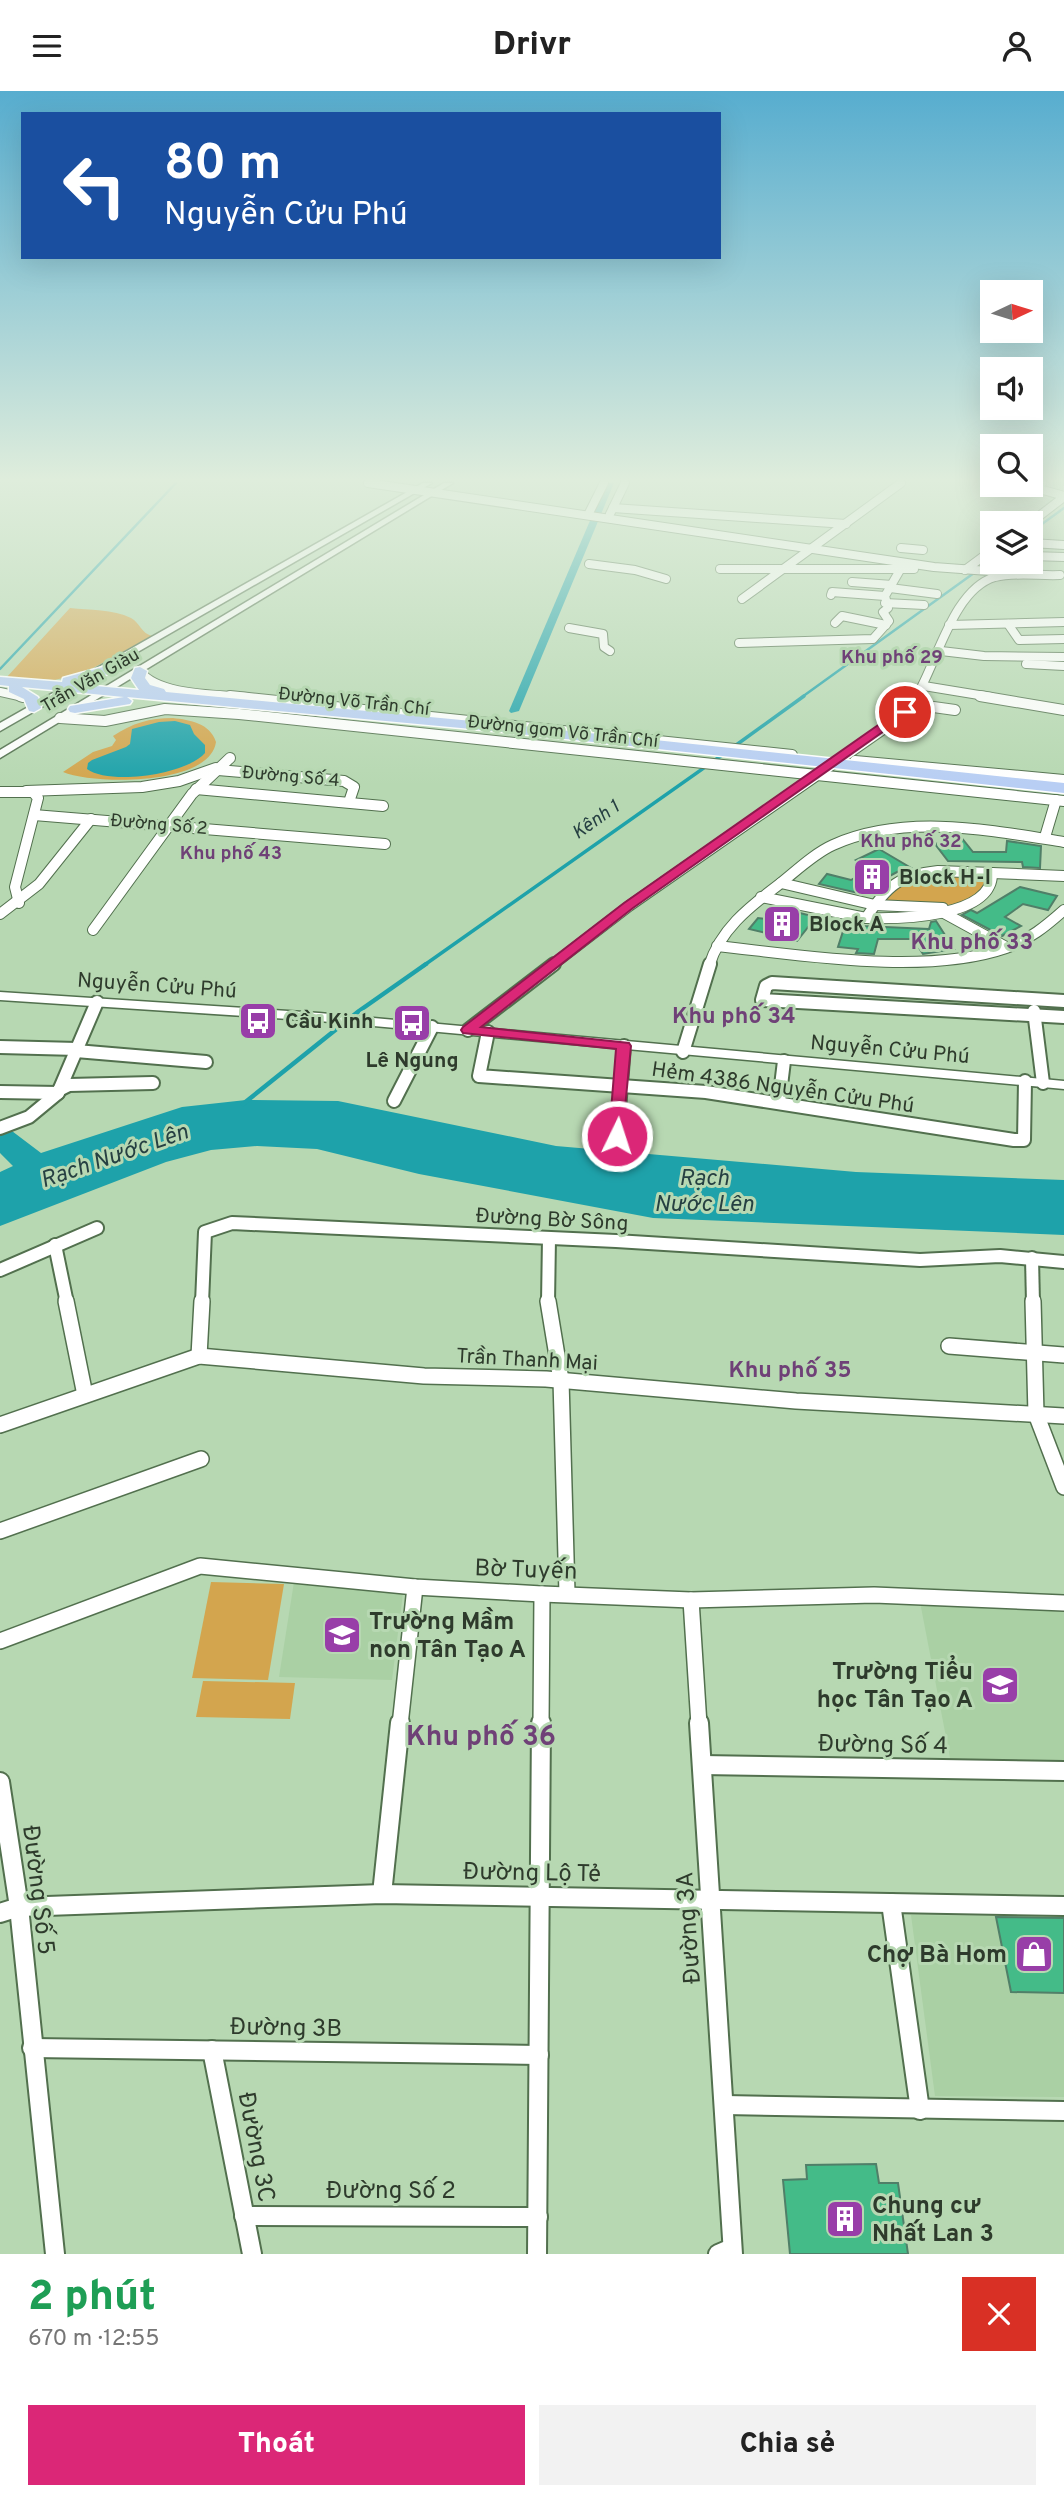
<!DOCTYPE html>
<html lang="vi">
<head>
<meta charset="utf-8">
<style>
	body { margin:0; font-family:Overpass,sans-serif; background:#f2f2f2; color:#222; height:100vh; display:flex; flex-direction:column; font-size:26px; white-space:nowrap }
	* { box-sizing:border-box; margin:0 }
	p { font-size:23px; color:#767676 }
	.icon { flex:none; width:38px; height:38px; fill:none; stroke:currentColor; stroke-width:2; stroke-linecap:round; stroke-linejoin:round }
	.map { position:relative; height:2163px; overflow:hidden }
	.details { display:flex; flex-direction:column; background:#fff; flex:1 }
	.details>* { flex:none }
	.top-card { position:absolute; left:21px; top:21px; width:700px; height:147px; border-radius:0px; box-shadow:0 7px 28px #0002; background:#1a4fa0; color:#fff; overflow:hidden }
	.needle { width:46px; rotate:86deg }
	.fabs { position:absolute; left:980px; top:189px; display:grid; gap:14px }
	.fabs a { display:grid; place-items:center; width:63px; height:63px; border-radius:0px; background:#fff; box-shadow:0 7px 28px #0002; font-size:35px }
	.pin { position:absolute; display:grid; place-items:center; width:60px; height:60px; color:#fff; margin:-30px; border:4px solid #fff; border-radius:50%; box-shadow:0 2px 7px #0007 }
	.me { position:absolute; width:77px; margin:-38px; rotate:4deg; stroke-linejoin:round; filter:drop-shadow(0 0 5px #0008) }
	.turn { display:flex; align-items:center; gap:24px; height:147px; padding:0 28px; font-size:32px }
	.turn .icon { width:91px; height:91px; stroke-width:2.5 }
	.turn b { display:block; font-size:49px; line-height:60px }
	.round { display:grid; place-items:center; flex:none; width:74px; height:74px; border-radius:0px; background:#f2f2f2 }
	.summary { display:flex; align-items:center; justify-content:space-between; height:119px; padding:0 28px }
	h1 { font-size:42px; font-weight:800; line-height:52px; color:#1e9e55 }
	.primary-button { display:flex; gap:14px; margin-top:auto; padding:14px 28px }
	.primary-button a { flex:1; height:80px; border-radius:0px; background:#db2777; color:#fff; font-size:28px; font-weight:800; line-height:80px; text-align:center }
	.primary-button a+a { background:#f2f2f2; color:#222 }
	header { display:flex; justify-content:space-between; align-items:center; height:91px; padding:0 28px; background:#fff; font-size:32px; font-weight:800 }
	.map>svg:first-child { display:block }
	.built { fill:#aad0a4 }
	.green { fill:#d3a54e }
	.water { fill:#1ea2aa }
	.lines { fill:none; stroke-linecap:round; stroke-linejoin:round }
	.stream-far2 { stroke:#1ea2aa; stroke-width:2.5 }
	.stream-far1 { stroke:#1ea2aa; stroke-width:3.5 }
	.stream { stroke:#1ea2aa; stroke-width:4.5 }
	.canal { fill:#1ea2aa; fill-rule:evenodd }
	.building { fill:#4b8; stroke:#507f68; stroke-width:2 }
	.street-far4-casing { stroke:#52704e; stroke-width:10 }
	.street-far3-casing { stroke:#52704e; stroke-width:12 }
	.street-far2-casing { stroke:#52704e; stroke-width:16 }
	.street-far1-casing { stroke:#52704e; stroke-width:18 }
	.street-casing { stroke:#52704e; stroke-width:22 }
	.secondary-casing { stroke:#52704e; stroke-width:3 }
	.highway-casing { stroke:#fff; stroke-width:3 }
	.street-far4 { stroke:#fff; stroke-width:8 }
	.street-far3 { stroke:#fff; stroke-width:10 }
	.street-far2 { stroke:#fff; stroke-width:12 }
	.street-far1 { stroke:#fff; stroke-width:15 }
	.street { stroke:#fff; stroke-width:18 }
	.secondary { fill:#fff; fill-rule:evenodd }
	.highway { fill:#b8cef4; fill-rule:evenodd }
	.route { fill:#db2777; stroke:#8e194d; stroke-width:2 }
	.labels { text-anchor:middle; stroke-width:6; stroke-linejoin:round; paint-order:stroke }
	.far-street-label { font-size:18px; fill:#2e3b2c; stroke:#b7d8b2 }
	.far-neighbourhood-label { font-size:19px; font-weight:bold; fill:#6f4177; stroke:#b7d8b2 }
	.far-water-label { font-size:19px; font-style:italic; fill:#264042; stroke:#b7d8b2 }
	.poi-label { font-size:21px; font-weight:bold; fill:#2e3b2c; stroke:#b7d8b2; text-anchor:start }
	.street-label { font-size:21px; fill:#2e3b2c; stroke:#b7d8b2 }
	.neighbourhood-label { font-size:23px; font-weight:bold; fill:#6f4177; stroke:#b7d8b2 }
	.water-label { font-size:23px; font-style:italic; fill:#264042; stroke:#b7d8b2 }
	.near-street-label { font-size:24px; fill:#2e3b2c; stroke:#b7d8b2 }
	.near-poi-label { font-size:24px; font-weight:bold; fill:#2e3b2c; stroke:#b7d8b2; text-anchor:start }
	.near-neighbourhood-label { font-size:28px; font-weight:bold; fill:#6f4177; stroke:#b7d8b2 }
</style>
</head>
<body>
<header><svg class="icon" aria-label="menu" viewBox="0 0 24 24"><path d="M4 6h16M4 12h16M4 18h16"/></svg>Drivr<svg class="icon" aria-label="person" viewBox="0 0 24 24"><circle cx="12" cy="8" r="4"/><path d="M4 21q1-7 8-7t8 7"/></svg></header>
<div class="map">
<svg width="1064" height="2163" viewBox="0 0 1064 2163">
	<rect width="100%" height="100%" fill="#b7d8b2"/>
	<!-- built -->
	<g class="built">
		<polygon points="294,1491 403,1502 392,1589 279,1586"/>
		<polygon points="920,1511 1064,1517 1064,1674 951,1672"/>
		<polygon points="911,1824 1064,1826 1064,2006 935,2005"/>
	</g>
	<!-- green -->
	<g class="green">
		<path d="M 70,517 C 89,519 113,518 131,527 C 140,532 141,542 152,545 L 82,583 L 54,589 L 6,587 Z"/>
		<path d="M 173,627 C 190,629 210,632 216,651 C 210,695 94,694 63,681 L 93,661 L 112,655 L 116,649 L 113,645 C 133,632 149,627 173,627 Z"/>
		<path d="M 923,784 L 985,785 C 990,824 905,815 882,814 L 896,798 Z"/>
		<polygon points="211,1491 284,1493 268,1589 192,1587"/>
		<polygon points="203,1590 295,1592 290,1628 196,1626"/>
	</g>
	<!-- water -->
	<g class="water">
		<path d="M 175,630 L 190,634 L 194,643 L 205,654 L 205,662 C 187,683 111,695 87,678 L 88,672 L 92,669 L 126,656 L 130,653 L 132,638 L 159,631 Z"/>
		<polygon points="246,1009 338,1010 556,1055 856,1081 1064,1089 1064,1144 653,1127 419,1083 317,1058 257,1055 211,1059 166,1071 0,1135 0,1081 13,1075 0,1062 0,1031 41,1062 182,1016"/>
	</g>
	<g class="lines">
		<!-- stream-far2 -->
		<g class="stream-far2">
			<polyline points="1031,441 1064,417"/>
			<polyline points="0,578 176,392"/>
			<polyline points="802,606 992,469"/>
		</g>
		<!-- stream-far1 -->
		<g class="stream-far1">
			<polyline points="732,657 804,605"/>
			<polyline points="423,875 725,662"/>
		</g>
		<!-- stream -->
		<polyline class="stream" points="243,1013 359,920 426,873"/>
		<!-- canal -->
		<polygon class="canal" points="606,392 614,392 519,620 511,622 509,620"/>
	</g>
	<!-- building -->
	<g class="building">
		<polygon points="961,746 973,761 1006,761 1007,750 1041,755 1040,777 1023,776 1022,771 948,770 935,753"/>
		<polygon points="879,758 911,777 897,781 858,802 819,793 827,783 851,789 871,777 856,769"/>
		<polygon points="1020,796 1057,805 1048,819 1023,813 1005,826 1021,835 1002,845 962,824 971,819 977,822"/>
		<polygon points="775,816 796,821 816,826 797,850 772,847 775,844 749,838 758,827 765,828"/>
		<polygon points="936,830 954,858 923,863 913,848 878,848 874,863 856,862 858,858 838,856 846,831 863,835 929,838 931,831"/>
		<polygon points="996,1826 1064,1827 1064,1902 1011,1901"/>
		<polygon points="876,2073 879,2092 898,2092 908,2163 790,2163 783,2089 807,2088 806,2074"/>
	</g>
	<g class="lines">
		<defs>
			<g id="street-far4">
				<polyline points="368,392 934,476 1002,481"/>
				<polyline points="1042,392 1036,397 1064,405"/>
				<polyline points="613,417 846,433"/>
				<polyline points="610,423 625,392"/>
				<polyline points="588,424 604,392"/>
				<polyline points="1030,432 1064,406"/>
				<polyline points="1031,452 1064,454"/>
				<polyline points="901,457 923,459"/>
				<polyline points="1031,465 1064,466"/>
				<polyline points="589,473 635,479 666,488"/>
				<polyline points="720,478 914,478"/>
				<polyline points="965,479 992,459"/>
				<polyline points="852,491 892,494"/>
				<polyline points="890,497 937,503"/>
				<polyline points="831,504 832,501 885,505"/>
				<polyline points="742,508 901,392"/>
				<polyline points="885,512 924,514"/>
				<polyline points="835,532 842,525 886,534"/>
				<polyline points="1008,533 1019,549 1064,548"/>
				<polyline points="949,534 1064,531"/>
				<polyline points="569,537 603,543 604,556 610,560"/>
				<polyline points="739,552 873,548 889,530 883,521 888,517 885,505 900,479"/>
				<polyline points="941,560 984,565 1064,566"/>
				<polyline points="1026,573 1064,575"/>
				<path d="M 140,580 C 159,605 217,603 247,606"/>
				<polyline points="924,595 991,606"/>
				<polyline points="0,601 23,606"/>
				<path d="M 916,606 C 937,572 953,498 995,486 C 1015,481 1039,485 1060,484"/>
			</g>
			<g id="street-far3">
				<polyline points="20,605 23,606"/>
				<polyline points="230,605 792,664"/>
				<polyline points="980,605 1064,619"/>
				<polyline points="912,613 955,619"/>
				<polyline points="60,627 105,630 165,618 239,623 1064,710"/>
				<polyline points="855,670 1064,689"/>
				<polyline points="218,679 344,690 354,696 349,711"/>
				<polyline points="196,698 383,715"/>
				<polyline points="26,700 142,696 179,690 216,677"/>
				<polyline points="0,701 33,701 38,707 15,796 19,812"/>
				<polyline points="34,724 385,753"/>
				<polyline points="1045,746 1056,709"/>
				<path d="M 938,780 L 992,782 C 993,827 898,828 866,827 C 887,795 899,784 938,780 Z"/>
				<polyline points="992,782 1064,785"/>
				<polyline points="781,792 875,814 943,817"/>
				<polyline points="761,806 866,827"/>
				<polyline points="944,822 1006,856"/>
				<polyline points="0,823 39,793 91,728"/>
				<polyline points="93,839 192,703 230,667"/>
				<path d="M 717,855 C 801,864 925,885 1006,857 C 1029,849 1046,835 1064,819"/>
				<polyline points="551,875 629,815 899,627 917,605"/>
				<path d="M 709,875 C 720,839 748,817 777,795 C 794,782 813,763 833,754 C 905,722 989,739 1064,751"/>
			</g>
			<g id="street-far2">
				<polyline points="1064,910 772,892 766,895 762,909 1064,926"/>
				<polyline points="1034,920 1043,992"/>
				<polyline points="468,939 554,873"/>
				<polyline points="488,941 479,985 706,1001 1014,1049 1024,1049 1025,990"/>
				<polyline points="0,956 77,958"/>
				<polyline points="76,960 206,971"/>
				<polyline points="683,961 710,873"/>
				<polyline points="59,999 69,994 153,992"/>
				<polyline points="0,1001 58,1002"/>
				<polyline points="394,1010 432,936"/>
				<polyline points="779,1011 784,970"/>
				<polyline points="0,1037 29,1026 58,1002 97,911"/>
				<polyline points="617,1045 624,955"/>
				<polyline points="55,1154 67,1212"/>
				<polyline points="1032,1167 1033,1212"/>
				<polyline points="0,1179 97,1137"/>
				<polyline points="202,1212 205,1141 232,1132 616,1150 920,1169 1000,1165 1064,1171"/>
				<polyline points="548,1212 549,1147"/>
			</g>
			<g id="street-far1">
				<polyline points="66,1210 85,1304"/>
				<polyline points="548,1210 561,1289 567,1502"/>
				<polyline points="1033,1210 1036,1323 1064,1396"/>
				<polyline points="949,1255 1064,1264"/>
				<polyline points="199,1265 202,1210"/>
				<polyline points="0,1334 199,1265 424,1285 546,1288 796,1310 1064,1325"/>
				<polyline points="0,1440 201,1368"/>
				<polyline points="691,1509 699,1634"/>
				<polyline points="0,1550 200,1475 415,1496 542,1503 691,1509 874,1504 1064,1512"/>
				<polyline points="400,1634 415,1496"/>
				<polyline points="541,1634 542,1503"/>
			</g>
			<g id="street">
				<polyline points="699,1632 733,2163"/>
				<polyline points="702,1674 1064,1680"/>
				<polyline points="0,1691 19,1816 55,2163"/>
				<polyline points="382,1803 400,1632"/>
				<polyline points="891,1812 920,2019"/>
				<polyline points="0,1822 19,1816 382,1803 1064,1815"/>
				<polyline points="32,1957 539,1964"/>
				<polyline points="212,1959 252,2163"/>
				<polyline points="725,2014 1064,2020"/>
				<polyline points="244,2125 538,2126"/>
				<polyline points="537,2163 541,1632"/>
				<polyline points="718,2163 732,2157"/>
			</g>
			<g id="secondary">
				<polygon points="423,392 432,392 0,640 0,632"/>
				<polygon points="444,392 453,392 0,667 0,659"/>
				<polygon points="0,901 319,922 1064,990 1064,998 319,930 0,909"/>
			</g>
			<polygon id="highway" points="103,576 108,577 108,583 74,593 139,599 131,587 135,577 140,576 147,580 145,587 150,594 164,598 166,601 493,632 1064,692 1064,702 493,640 127,606 132,610 130,613 75,622 70,621 68,618 70,615 124,606 22,596 38,606 41,617 34,621 29,620 24,608 9,601 9,595 0,594 0,586 62,591 63,587"/>
		</defs>
		<!-- street-far4 casing -->
		<use href="#street-far4" class="street-far4-casing"/>
		<!-- street-far3 casing -->
		<use href="#street-far3" class="street-far3-casing"/>
		<!-- street-far2 casing -->
		<use href="#street-far2" class="street-far2-casing"/>
		<!-- street-far1 casing -->
		<use href="#street-far1" class="street-far1-casing"/>
		<!-- street casing -->
		<use href="#street" class="street-casing"/>
		<!-- secondary casing -->
		<use href="#secondary" class="secondary-casing"/>
		<!-- highway casing -->
		<use href="#highway" class="highway-casing"/>
		<!-- street-far4 -->
		<use href="#street-far4" class="street-far4"/>
		<!-- street-far3 -->
		<use href="#street-far3" class="street-far3"/>
		<!-- street-far2 -->
		<use href="#street-far2" class="street-far2"/>
		<!-- street-far1 -->
		<use href="#street-far1" class="street-far1"/>
		<!-- street -->
		<use href="#street" class="street"/>
		<!-- secondary -->
		<use href="#secondary" class="secondary"/>
		<!-- highway -->
		<use href="#highway" class="highway"/>
	</g>
	<!-- sky -->
	<linearGradient id="sky" x2="0" y2="1"><stop stop-color="#57adcf"/><stop offset="0.56" stop-color="#dfeddc"/><stop offset="1" stop-color="#dfeddc" stop-opacity="0"/></linearGradient>
	<rect width="1064" height="694" fill="url(#sky)"/>
	<!-- route -->
	<polygon class="route" points="901,618 911,621 633,817 481,936 629,952 631,955 622,1048 611,1048 609,1045 616,958 463,942 461,939 463,936 624,812"/>
	<!-- icons -->
	<defs>
		<symbol id="building-square" viewBox="-11 -11 22 22"><rect x="-9" y="-9" width="18" height="18" rx="4" fill="#983ea8" stroke="#b7d8b2"/><path d="M-4-6H4V6H1V3H-1V6H-4ZM-2.5-4.3h1.7v1.8h-1.7ZM.8-4.3h1.7v1.8H.8ZM-2.5-1h1.7V.8h-1.7ZM.8-1h1.7V.8H.8Z" fill="#fff"/></symbol>
		<symbol id="bus-square" viewBox="-11 -11 22 22"><rect x="-9" y="-9" width="18" height="18" rx="4" fill="#983ea8" stroke="#b7d8b2"/><path d="M-5-6H5V4H4V6H2V4H-2V6H-4V4H-5ZM-3.5-4V0h7V-4ZM-3.5 1.2v1.5H-2V1.2ZM2 1.2v1.5H3.5V1.2Z" fill="#fff"/></symbol>
		<symbol id="school-square" viewBox="-11 -11 22 22"><rect x="-9" y="-9" width="18" height="18" rx="4" fill="#983ea8" stroke="#b7d8b2"/><path d="M0-5L7-2L0 1L-7-2ZM-4 1L0 2.5L4 1V4Q0 6-4 4Z" fill="#fff"/></symbol>
		<symbol id="shop-square" viewBox="-11 -11 22 22"><rect x="-9" y="-9" width="18" height="18" rx="4" fill="#983ea8" stroke="#b7d8b2"/><path d="M-5-2.5h2.3a2.7 3.5 0 0 1 5.4 0H5L5.5 6h-11ZM-1.5-2.5h3a1.5 2.3 0 0 0-3 0Z" fill="#fff"/></symbol>
	</defs>
	<g fill-rule="evenodd">
		<use href="#building-square" x="850" y="764" width="44" height="44"/>
		<use href="#building-square" x="760" y="811" width="44" height="44"/>
		<use href="#bus-square" x="236" y="908" width="44" height="44"/>
		<use href="#bus-square" x="390" y="910" width="44" height="44"/>
		<use href="#school-square" x="320" y="1522" width="44" height="44"/>
		<use href="#school-square" x="978" y="1572" width="44" height="44"/>
		<use href="#shop-square" x="1012" y="1841" width="44" height="44"/>
		<use href="#building-square" x="823" y="2106" width="44" height="44"/>
	</g>
	<g class="labels">
		<!-- far-street labels -->
		<g class="far-street-label">
			<text transform="translate(90 589) rotate(-30)" y="6">Trần Văn Giàu</text>
			<text transform="translate(354 610) rotate(6)" y="6">Đường Võ Trần Chí</text>
			<text transform="translate(563 640) rotate(6)" y="6">Đường gom Võ Trần Chí</text>
			<text transform="translate(291 685) rotate(5)" y="6">Đường Số 4</text>
			<text transform="translate(159 733) rotate(5)" y="6">Đường Số 2</text>
		</g>
		<!-- far-neighbourhood labels -->
		<g class="far-neighbourhood-label">
			<text x="892" y="572">Khu phố 29</text>
			<text x="911" y="756">Khu phố 32</text>
			<text x="231" y="768">Khu phố 43</text>
		</g>
		<!-- far-water labels -->
		<g class="far-water-label">
			<text transform="translate(595 728) rotate(-35)" y="7">Kênh 1</text>
		</g>
		<!-- poi labels -->
		<g class="poi-label">
			<text x="899" y="793">Block H-I</text>
			<text x="809" y="840">Block A</text>
			<text x="285" y="937">Cầu Kinh</text>
			<text x="412" y="976" text-anchor="middle">Lê Ngung</text>
		</g>
		<!-- street labels -->
		<g class="street-label">
			<text transform="translate(157 894) rotate(4)" y="7">Nguyễn Cửu Phú</text>
			<text transform="translate(890 958) rotate(5)" y="7">Nguyễn Cửu Phú</text>
			<text transform="translate(783 996) rotate(8)" y="7">Hẻm 4386 Nguyễn Cửu Phú</text>
			<text transform="translate(552 1128) rotate(3)" y="7">Đường Bờ Sông</text>
			<text transform="translate(527 1268) rotate(3)" y="7">Trần Thanh Mại</text>
		</g>
		<!-- neighbourhood labels -->
		<g class="neighbourhood-label">
			<text x="972" y="858">Khu phố 33</text>
			<text x="734" y="932">Khu phố 34</text>
			<text x="790" y="1286">Khu phố 35</text>
		</g>
		<!-- water labels -->
		<g class="water-label">
			<text transform="translate(114 1064) rotate(-19)" y="8">Rạch Nước Lên</text>
			<text x="704" y="1094">Rạch<tspan x="704" dy="26">Nước Lên</tspan></text>
		</g>
		<!-- near-street labels -->
		<g class="near-street-label">
			<text transform="translate(526 1478) rotate(2)" y="8">Bờ Tuyến</text>
			<text transform="translate(883 1653) rotate(1)" y="8">Đường Số 4</text>
			<text transform="translate(532 1781) rotate(1)" y="8">Đường Lộ Tẻ</text>
			<text transform="translate(39 1799) rotate(83)" y="8">Đường Số 5</text>
			<text transform="translate(688 1837) rotate(-94)" y="8">Đường 3A</text>
			<text transform="translate(286 1936) rotate(1)" y="8">Đường 3B</text>
			<text transform="translate(257 2056) rotate(79)" y="8">Đường 3C</text>
			<text x="391" y="2107">Đường Số 2</text>
		</g>
		<!-- near-poi labels -->
		<g class="near-poi-label">
			<text x="369" y="1538">Trường Mầm<tspan x="369" dy="28">non Tân Tạo A</tspan></text>
			<text x="973" y="1588" text-anchor="end">Trường Tiểu<tspan x="973" dy="28">học Tân Tạo A</tspan></text>
			<text x="1007" y="1871" text-anchor="end">Chợ Bà Hom</text>
			<text x="872" y="2122">Chung cư<tspan x="872" dy="28">Nhất Lan 3</tspan></text>
		</g>
		<!-- near-neighbourhood labels -->
		<g class="near-neighbourhood-label">
			<text x="481" y="1654">Khu phố 36</text>
		</g>
	</g>
</svg>
<div class="fabs">
<a><svg class="needle" viewBox="-14 -14 28 28"><path d="M0-13l5 13h-10z" fill="#e53935"/><path d="M0 13l5-13h-10z" fill="#767676"/></svg></a>
<a><svg class="icon" aria-label="sound" viewBox="0 0 24 24"><path d="M4 9h4l5-4v14l-5-4H4zM17 9q2 3 0 6"/></svg></a>
<a><svg class="icon" aria-label="search" viewBox="0 0 24 24"><circle cx="10" cy="10" r="6"/><path d="M15 15l6 6"/></svg></a>
<a><svg class="icon" aria-label="layers" viewBox="0 0 24 24"><path d="M12 4l9 5-9 5-9-5zM3 14l9 5 9-5"/></svg></a>
</div>
<div class="pin" style="left:905px;top:621px;background:#d93025"><svg class="icon" aria-label="arrive" viewBox="0 0 24 24"><path d="M6 21V4h12l-3 4 3 4H6"/></svg></div>
<svg class="me" style="left:617px;top:1045px" viewBox="-20 -20 40 40"><circle r="17" fill="#db2777" stroke="#fff" stroke-width="3"/><path d="M0-11L8 9 0 5-8 9z" fill="#fff"/></svg>
<div class="top-card">
<div class="turn"><svg class="icon" aria-label="left" viewBox="0 0 24 24"><path d="M17 20v-9H6M10 6l-5 5 5 5"/></svg><div><b>80 m</b>Nguyễn Cửu Phú</div></div>
</div>
</div>
<section class="details">
<div class="summary"><div><h1>2 phút</h1><p>670 m · 12:55</p></div><a class="round" style="background:#d93025;color:#fff"><svg class="icon" aria-label="close" viewBox="0 0 24 24"><path d="M6 6l12 12M18 6L6 18"/></svg></a></div>
<div class="primary-button"><a>Thoát</a><a>Chia sẻ</a></div>
</section>
</body>
</html>
